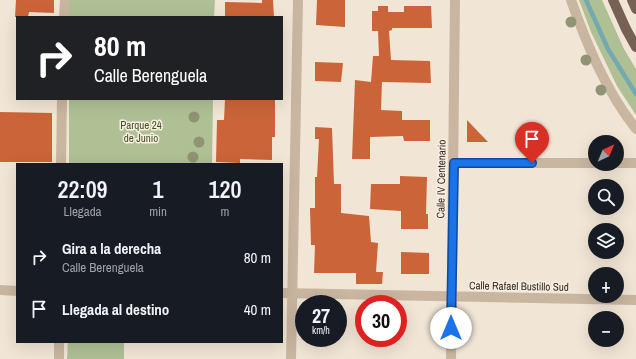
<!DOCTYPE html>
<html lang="es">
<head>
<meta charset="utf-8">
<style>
	body { margin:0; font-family:"Archivo Narrow",sans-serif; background:#20242c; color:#f1f3f6; height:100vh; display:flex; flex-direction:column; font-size:15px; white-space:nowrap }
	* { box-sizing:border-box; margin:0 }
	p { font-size:13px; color:#9ea1a6 }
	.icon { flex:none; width:22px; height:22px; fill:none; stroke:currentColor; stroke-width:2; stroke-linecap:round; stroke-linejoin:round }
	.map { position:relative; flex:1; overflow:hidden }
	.details { position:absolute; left:16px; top:163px; width:267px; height:180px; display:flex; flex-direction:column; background:#171b24; border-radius:0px; box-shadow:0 4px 16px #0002 }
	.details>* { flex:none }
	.hud { position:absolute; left:16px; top:16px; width:267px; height:84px; border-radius:0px; box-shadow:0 4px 16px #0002; background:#202124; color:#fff; overflow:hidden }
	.needle { width:26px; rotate:44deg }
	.buttons { position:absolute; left:588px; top:135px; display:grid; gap:8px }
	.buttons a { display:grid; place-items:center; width:36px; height:36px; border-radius:50%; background:#171b24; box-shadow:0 4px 16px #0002; font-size:20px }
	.speed { position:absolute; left:295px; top:295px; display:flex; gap:8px; font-size:20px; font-weight:700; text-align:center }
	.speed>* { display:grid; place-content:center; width:52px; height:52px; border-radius:50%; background:#171b24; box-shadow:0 4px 16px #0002; line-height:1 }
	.speed small { font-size:10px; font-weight:400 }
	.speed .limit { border:6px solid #d22; background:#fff; color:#111 }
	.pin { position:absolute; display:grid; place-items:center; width:34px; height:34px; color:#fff; margin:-41px -17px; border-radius:50% 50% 50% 0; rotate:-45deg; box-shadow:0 0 4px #0007 }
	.pin .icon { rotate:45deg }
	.me { position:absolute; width:44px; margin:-22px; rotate:0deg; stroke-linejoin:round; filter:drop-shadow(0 0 3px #0008) }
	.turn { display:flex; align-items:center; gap:14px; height:84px; padding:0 12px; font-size:18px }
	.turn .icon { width:52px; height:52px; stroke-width:2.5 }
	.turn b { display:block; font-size:28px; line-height:34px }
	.eta { display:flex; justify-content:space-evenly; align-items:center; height:68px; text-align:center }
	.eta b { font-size:24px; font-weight:600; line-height:28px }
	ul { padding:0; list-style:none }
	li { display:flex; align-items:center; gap:12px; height:52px; padding:0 12px }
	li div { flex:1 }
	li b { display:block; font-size:15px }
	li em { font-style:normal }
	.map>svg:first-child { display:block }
	.green { fill:#afc095 }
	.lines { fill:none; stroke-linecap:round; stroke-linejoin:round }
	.stream { stroke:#73a9af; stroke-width:4.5 }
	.building { fill:#cb6539 }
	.minor { stroke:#c9b6a1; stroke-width:10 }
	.major { stroke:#766154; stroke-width:10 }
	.tree { fill:#909475 }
	.route-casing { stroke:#114b97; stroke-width:10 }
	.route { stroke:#1a73e8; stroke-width:7 }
	.labels { text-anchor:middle; stroke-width:3; stroke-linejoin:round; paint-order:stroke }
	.park-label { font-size:11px; fill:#405227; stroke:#f9efe1 }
	.street-label { font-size:11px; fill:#332a24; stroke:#f9efe1 }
</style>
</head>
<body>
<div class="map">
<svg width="636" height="359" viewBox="0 0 636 359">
	<rect width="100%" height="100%" fill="#f1e5d5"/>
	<!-- green -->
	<g class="green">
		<polygon points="69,0 215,0 214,17 69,17"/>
		<polygon points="579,0 602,0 624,49 636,69 636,115 617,86 591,32"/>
		<polygon points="69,99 213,99 212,164 69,164"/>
		<polygon points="68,342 124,342 124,359 67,359"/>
	</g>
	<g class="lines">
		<!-- stream -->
		<polyline class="stream" points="586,0 608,49 636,94"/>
	</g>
	<!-- building -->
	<g class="building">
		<polygon points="16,0 54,0 54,13 29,12 28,17 15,17"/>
		<polygon points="262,0 273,0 274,17 225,17 225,2 262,3"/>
		<polygon points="317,0 345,0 345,27 316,25"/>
		<polygon points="378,6 388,6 388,12 404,12 404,6 431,6 432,28 392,28 392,30 389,31 391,60 430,61 431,83 382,82 381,110 402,111 402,120 430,120 430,141 404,141 403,136 370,137 370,159 352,159 355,80 371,82 373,56 379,56 378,31 372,31 372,11 378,11"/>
		<polygon points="315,62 343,63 341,82 315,81"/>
		<polygon points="225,99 275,99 275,137 272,137 272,160 240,159 240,163 216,162 217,120 224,120"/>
		<polygon points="0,112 52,113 52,162 0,162"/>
		<polygon points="467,120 488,142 467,142"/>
		<polygon points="315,127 332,128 334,184 341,184 341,213 369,216 371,242 378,243 376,272 383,272 382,284 356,284 356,273 314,273 315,245 311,245 310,208 315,208 315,177 317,177 319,139 315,139"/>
		<polygon points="400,176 427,177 426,214 428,214 428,229 401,229 401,211 370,209 371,184 400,184"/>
		<polygon points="401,252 429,253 429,274 401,274"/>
	</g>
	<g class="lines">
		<!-- minor -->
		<g class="minor">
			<path d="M 571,0 C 587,45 606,91 636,129"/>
			<polyline points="64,17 65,0"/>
			<polyline points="454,163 595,163"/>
			<polyline points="617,163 636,163"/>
			<polyline points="61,164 62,99"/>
			<polyline points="0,290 17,291"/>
			<polyline points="282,293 636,300"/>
			<polyline points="59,342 59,359"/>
			<polyline points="291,359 298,0"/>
			<polyline points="451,359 455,0"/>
		</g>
		<!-- major -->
		<g class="major">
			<polyline points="613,0 626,29 636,47"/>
			<polyline points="632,0 636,9"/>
		</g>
	</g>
	<!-- trees -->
	<g class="tree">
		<circle cx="571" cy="22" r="5.5"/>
		<circle cx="586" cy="60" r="5.5"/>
		<circle cx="601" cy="90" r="5.5"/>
		<circle cx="194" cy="117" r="5.5"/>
		<circle cx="199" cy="142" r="5.5"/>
		<circle cx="193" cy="157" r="5.5"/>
	</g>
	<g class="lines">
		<defs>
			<polyline id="route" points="451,328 454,163 532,163"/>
		</defs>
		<!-- route casing -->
		<use href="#route" class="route-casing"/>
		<!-- route -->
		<use href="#route" class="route"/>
	</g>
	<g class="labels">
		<!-- park labels -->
		<g class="park-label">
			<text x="141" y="129">Parque 24<tspan x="141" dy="13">de Junio</tspan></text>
		</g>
		<!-- street labels -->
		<g class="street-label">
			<text transform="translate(441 179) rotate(-89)" y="4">Calle IV Centenario</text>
			<text transform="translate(519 286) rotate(1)" y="4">Calle Rafael Bustillo Sud</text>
		</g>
	</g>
</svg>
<div class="buttons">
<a><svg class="needle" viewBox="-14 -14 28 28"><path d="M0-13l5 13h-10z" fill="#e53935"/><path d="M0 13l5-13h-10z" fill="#9ea1a6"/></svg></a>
<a><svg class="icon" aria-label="search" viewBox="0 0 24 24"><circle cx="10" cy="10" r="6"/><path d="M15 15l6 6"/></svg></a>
<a><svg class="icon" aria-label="layers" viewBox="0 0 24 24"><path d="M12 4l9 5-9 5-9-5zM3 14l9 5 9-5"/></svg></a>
<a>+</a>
<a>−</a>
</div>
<div class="speed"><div>27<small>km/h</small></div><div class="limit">30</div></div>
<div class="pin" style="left:532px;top:163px;background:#d93025"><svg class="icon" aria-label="arrive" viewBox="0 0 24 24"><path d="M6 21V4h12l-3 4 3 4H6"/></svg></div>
<svg class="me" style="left:451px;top:328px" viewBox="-20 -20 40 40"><circle r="19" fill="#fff"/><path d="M0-13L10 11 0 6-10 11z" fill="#1a73e8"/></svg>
<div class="hud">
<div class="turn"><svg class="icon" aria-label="right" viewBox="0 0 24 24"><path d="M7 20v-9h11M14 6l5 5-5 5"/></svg><div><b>80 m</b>Calle Berenguela</div></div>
</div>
<section class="details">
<div class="eta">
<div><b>22:09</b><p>Llegada</p></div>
<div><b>1</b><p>min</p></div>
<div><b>120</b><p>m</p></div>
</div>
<ul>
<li><svg class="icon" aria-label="right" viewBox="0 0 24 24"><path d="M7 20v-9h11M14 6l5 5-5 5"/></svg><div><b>Gira a la derecha</b><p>Calle Berenguela</p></div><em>80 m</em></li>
<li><svg class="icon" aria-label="arrive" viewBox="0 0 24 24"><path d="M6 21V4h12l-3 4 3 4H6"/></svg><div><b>Llegada al destino</b></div><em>40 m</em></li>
</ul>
</section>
</div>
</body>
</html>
